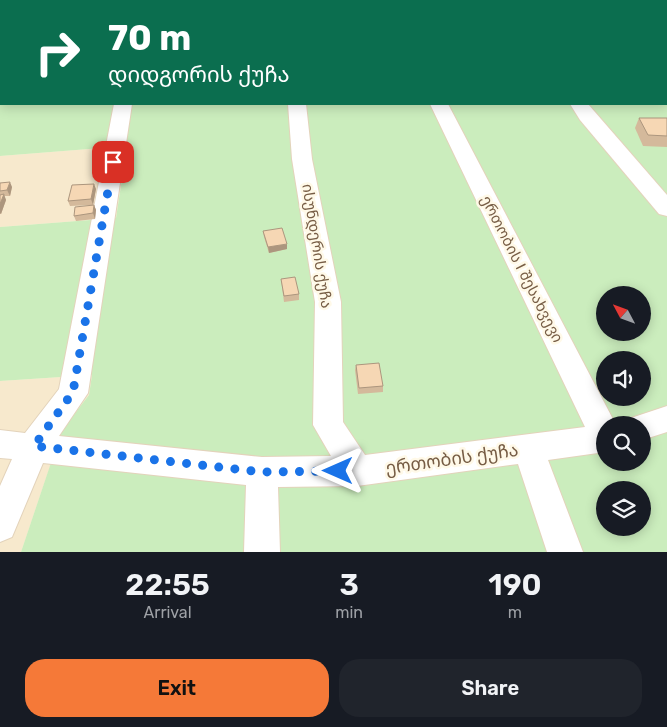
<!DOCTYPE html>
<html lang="en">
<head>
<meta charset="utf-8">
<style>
	body { margin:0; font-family:Rubik,"Noto Sans Georgian",sans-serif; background:#20242c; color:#f1f3f6; height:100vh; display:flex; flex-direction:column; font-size:19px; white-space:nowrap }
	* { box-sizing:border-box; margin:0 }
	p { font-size:16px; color:#9ea1a6 }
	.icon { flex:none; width:28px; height:28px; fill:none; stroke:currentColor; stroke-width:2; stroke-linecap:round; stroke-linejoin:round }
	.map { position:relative; height:552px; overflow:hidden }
	.details { display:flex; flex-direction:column; background:#171b24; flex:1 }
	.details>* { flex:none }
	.guide { position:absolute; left:0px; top:0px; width:668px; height:105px; box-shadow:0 2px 12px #0003; background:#0b6e4f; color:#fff; overflow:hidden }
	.needle { width:32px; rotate:311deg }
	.controls { position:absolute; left:596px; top:286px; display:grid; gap:10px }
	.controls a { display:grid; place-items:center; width:55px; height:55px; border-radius:50%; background:#171b24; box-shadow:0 2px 12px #0003; font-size:25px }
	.pin { position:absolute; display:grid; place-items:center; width:42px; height:42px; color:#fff; margin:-21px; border-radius:10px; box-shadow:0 2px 8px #0006 }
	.me { position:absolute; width:55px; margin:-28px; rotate:270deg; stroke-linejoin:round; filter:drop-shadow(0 0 4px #0008) }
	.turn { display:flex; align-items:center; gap:18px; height:105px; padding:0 25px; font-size:22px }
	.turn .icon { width:65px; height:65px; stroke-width:2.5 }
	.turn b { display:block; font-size:35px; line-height:42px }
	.eta { display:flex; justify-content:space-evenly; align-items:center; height:85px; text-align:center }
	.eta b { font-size:30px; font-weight:600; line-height:35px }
	.cta { display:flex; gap:10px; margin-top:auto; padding:10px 25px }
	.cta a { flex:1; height:58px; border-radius:20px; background:#f57938; color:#111; font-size:20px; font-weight:600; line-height:58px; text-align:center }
	.cta a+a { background:#20242c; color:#f1f3f6 }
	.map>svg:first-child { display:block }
	.residential { fill:#f7e9cd }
	.green { fill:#cbedbd; fill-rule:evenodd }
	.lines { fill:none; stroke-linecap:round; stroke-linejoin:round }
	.street-casing { stroke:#e3d3bb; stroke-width:2 }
	.street { fill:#fff; fill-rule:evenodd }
	.wall { fill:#d4b99b }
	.shaded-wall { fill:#ac967e }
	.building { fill:#f6d7b4; stroke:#ac967e }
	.route { stroke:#1a73e8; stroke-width:9; stroke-dasharray:0 16.2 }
	.labels { text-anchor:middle; stroke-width:5; stroke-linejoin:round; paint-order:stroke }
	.street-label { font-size:15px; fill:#775d45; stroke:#fff9e8 }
	.near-street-label { font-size:18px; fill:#775d45; stroke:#fff9e8 }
</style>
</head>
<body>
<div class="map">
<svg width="667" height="552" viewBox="0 0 667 552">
	<rect width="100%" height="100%" fill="#fef6df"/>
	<!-- residential -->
	<g class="residential">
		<polygon points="127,146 116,218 0,227 0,156"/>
		<polygon points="92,375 89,395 62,431 21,552 0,552 0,381"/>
	</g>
	<!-- green -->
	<path class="green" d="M 150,0 L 667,0 L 667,552 L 21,552 L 62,430 L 89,395 L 92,375 L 0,381 L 0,227 L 116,218 L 127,146 L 0,156 L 0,23 L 1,104 L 666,104 L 666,1 L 128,1 ZM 605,295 L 642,295 L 642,332 L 605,332 ZM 605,360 L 642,360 L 642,398 L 605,398 ZM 605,425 L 642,425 L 642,462 L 605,462 ZM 605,490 L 642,490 L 642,528 L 605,528 Z"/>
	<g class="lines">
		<defs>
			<g id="street">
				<rect x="134" y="0" width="14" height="1"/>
				<rect x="257" y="0" width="14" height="1"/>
				<polygon points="380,0 395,0 395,1 381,1"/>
				<polygon points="506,0 521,0 521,1 507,1"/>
				<polygon points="619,0 634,0 634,1 620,1"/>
				<rect x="666" y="32" width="1" height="11"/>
				<polygon points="114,104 132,104 88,393 59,436 262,457 331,456 313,425 315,302 292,159 288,104 306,104 312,159 341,302 343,422 365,455 585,427 430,104 448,104 616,425 605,425 605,452 548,460 583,552 547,552 518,464 357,486 278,487 280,552 244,552 246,485 43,463 12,537 0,542 0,486 12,459 0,458 0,430 25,433 59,389"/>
				<polygon points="570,104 588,104 667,195 667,216 659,214 580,120"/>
				<polygon points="667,406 667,432 642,440 642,425 628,425 631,418"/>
			</g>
		</defs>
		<!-- street casing -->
		<use href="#street" class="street-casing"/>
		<!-- street -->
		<use href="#street" class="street"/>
	</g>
	<!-- wall -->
	<g class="wall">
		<polygon points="639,118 667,118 667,147 643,146 635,128"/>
		<polygon points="0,183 12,187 10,196 4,196 6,200 1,214 0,214"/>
		<polygon points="96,189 93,205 94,205 96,210 95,219 76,221 74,216 92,205 70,206 68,201"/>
		<polygon points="263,231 287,249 269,253 264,237"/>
		<polygon points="281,279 299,294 299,300 284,302"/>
		<polygon points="356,365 383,386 383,392 358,394 355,370"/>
	</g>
	<!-- shaded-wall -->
	<g class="shaded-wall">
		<polygon points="10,182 12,187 10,196 7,190"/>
		<polygon points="94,184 96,189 93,205 91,199"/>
		<polygon points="4,194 6,200 1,214 0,213 0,204"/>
		<polygon points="94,205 96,210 95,219 93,213"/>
		<polygon points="287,244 287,249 269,253 268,247"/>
	</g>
	<!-- building -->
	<g class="building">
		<polygon points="639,118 667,118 667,136 648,135"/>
		<polygon points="10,182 7,190 0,191 0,183"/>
		<polygon points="94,184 91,199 68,201 72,185"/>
		<polygon points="4,194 0,204 0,195"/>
		<polygon points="94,205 93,213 74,216 75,207"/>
		<polygon points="282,228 287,244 268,247 263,231"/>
		<polygon points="295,277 299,294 284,296 281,279"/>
		<polygon points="379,363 383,386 359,388 356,365"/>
	</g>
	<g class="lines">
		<!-- route -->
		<polyline class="route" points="113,162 73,392 34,446 262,472 338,471"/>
	</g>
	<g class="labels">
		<!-- street labels -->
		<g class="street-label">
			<text transform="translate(317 246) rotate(81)" y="5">ისუნდერის ქუჩა</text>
			<text transform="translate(522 269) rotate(63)" y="5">ერთობის I შესახვევი</text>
		</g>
		<!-- near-street labels -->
		<g class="near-street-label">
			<text transform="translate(452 459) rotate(-8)" y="6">ერთობის ქუჩა</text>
		</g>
	</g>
</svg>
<div class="controls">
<a><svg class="needle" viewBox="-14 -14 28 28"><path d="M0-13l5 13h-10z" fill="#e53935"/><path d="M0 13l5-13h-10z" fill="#9ea1a6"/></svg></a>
<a><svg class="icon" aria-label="sound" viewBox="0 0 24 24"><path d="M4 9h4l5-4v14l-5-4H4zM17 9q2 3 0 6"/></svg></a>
<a><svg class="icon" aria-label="search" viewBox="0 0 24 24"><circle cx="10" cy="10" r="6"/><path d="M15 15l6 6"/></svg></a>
<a><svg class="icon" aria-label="layers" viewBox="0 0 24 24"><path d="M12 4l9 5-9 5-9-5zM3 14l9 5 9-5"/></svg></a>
</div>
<div class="pin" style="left:113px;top:162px;background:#d93025"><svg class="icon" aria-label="arrive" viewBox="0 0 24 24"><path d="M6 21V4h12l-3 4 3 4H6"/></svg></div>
<svg class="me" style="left:338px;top:471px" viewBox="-20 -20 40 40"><path d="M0-17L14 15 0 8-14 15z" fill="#1a73e8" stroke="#fff" stroke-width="4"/></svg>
<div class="guide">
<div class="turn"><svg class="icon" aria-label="right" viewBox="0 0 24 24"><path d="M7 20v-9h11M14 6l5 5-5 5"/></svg><div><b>70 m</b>დიდგორის ქუჩა</div></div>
</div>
</div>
<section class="details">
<div class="eta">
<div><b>22:55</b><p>Arrival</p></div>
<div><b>3</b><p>min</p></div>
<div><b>190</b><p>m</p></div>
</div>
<div class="cta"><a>Exit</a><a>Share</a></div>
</section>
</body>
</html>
